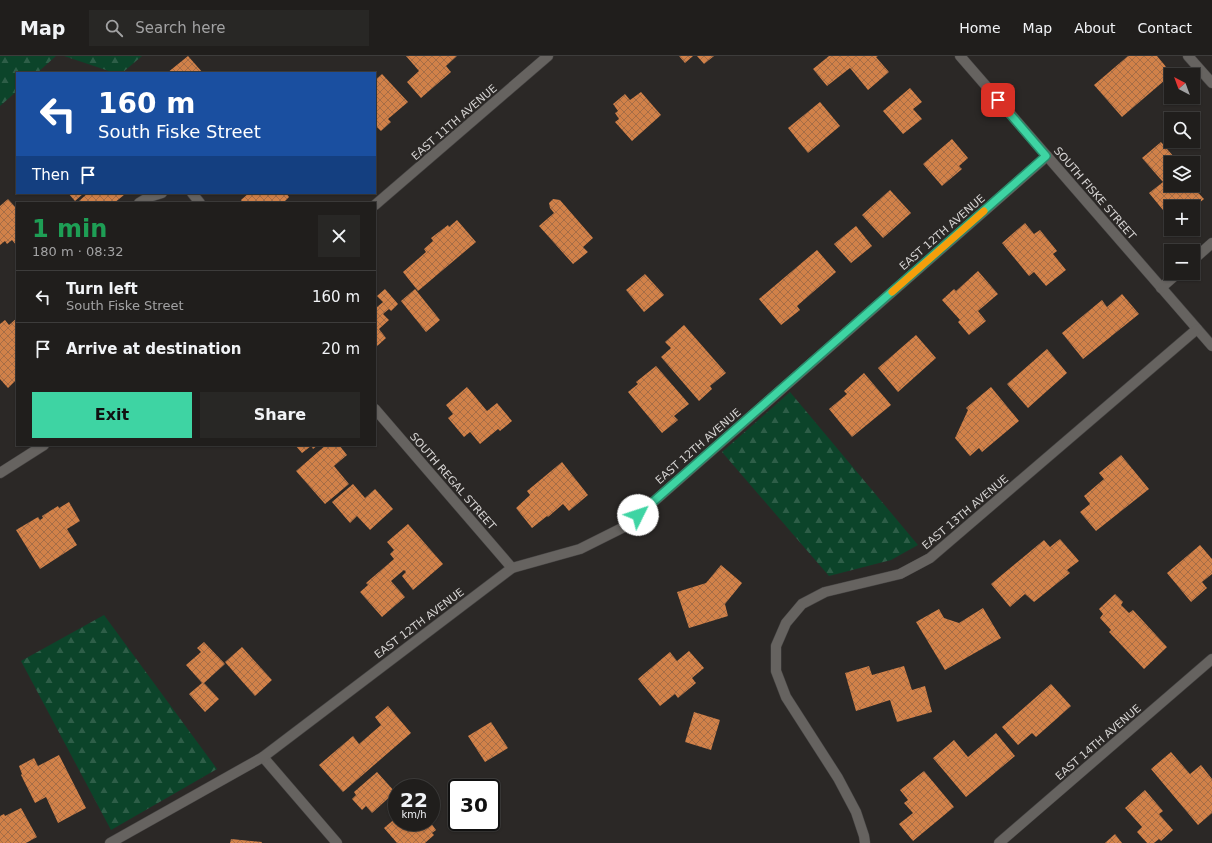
<!DOCTYPE html>
<html lang="en">
<head>
<meta charset="utf-8">
<style>
	body { margin:0; font-family:"DejaVu Sans",sans-serif; background:#282725; color:#f1f3f6; height:100vh; display:flex; flex-direction:column; font-size:15px; white-space:nowrap }
	* { box-sizing:border-box; margin:0 }
	p { font-size:13px; color:#a2a2a3 }
	.icon { flex:none; width:22px; height:22px; fill:none; stroke:currentColor; stroke-width:2; stroke-linecap:round; stroke-linejoin:round }
	.map { position:relative; flex:1; overflow:hidden }
	.panel { position:absolute; left:16px; top:146px; width:360px; height:244px; display:flex; flex-direction:column; background:#201e1c; border-radius:0px; box-shadow:0 1px 3px #0004,0 0 0 1px #3d3c3b }
	.panel>* { flex:none }
	.banner { position:absolute; left:16px; top:16px; width:360px; height:122px; border-radius:0px; box-shadow:0 1px 3px #0004,0 0 0 1px #3d3c3b; background:#1a4fa0; color:#fff; overflow:hidden }
	.needle { width:26px; rotate:319deg }
	.buttons { position:absolute; left:1164px; top:12px; display:grid; gap:8px }
	.buttons a { display:grid; place-items:center; width:36px; height:36px; border-radius:0px; background:#201e1c; box-shadow:0 1px 3px #0004,0 0 0 1px #3d3c3b; font-size:20px }
	.speed { position:absolute; left:388px; top:723px; display:flex; gap:8px; font-size:20px; font-weight:700; text-align:center }
	.speed>* { display:grid; place-content:center; width:52px; height:52px; border-radius:50%; background:#201e1c; box-shadow:0 1px 3px #0004,0 0 0 1px #3d3c3b; line-height:1 }
	.speed small { font-size:10px; font-weight:400 }
	.speed .limit { border:2px solid #111; border-radius:6px; background:#fff; color:#111 }
	.pin { position:absolute; display:grid; place-items:center; width:34px; height:34px; color:#fff; margin:-17px; border-radius:8px; box-shadow:0 2px 6px #0006 }
	.me { position:absolute; width:44px; margin:-22px; rotate:49deg; stroke-linejoin:round; filter:drop-shadow(0 0 3px #0008) }
	.turn { display:flex; align-items:center; gap:14px; height:84px; padding:0 16px; font-size:18px }
	.turn .icon { width:52px; height:52px; stroke-width:2.5 }
	.turn b { display:block; font-size:28px; line-height:34px }
	.then { display:flex; align-items:center; height:38px; padding:0 16px; background:#0003; gap:8px; font-size:15px }
	.round { display:grid; place-items:center; flex:none; width:42px; height:42px; border-radius:0px; background:#282725 }
	.head { display:flex; align-items:center; justify-content:space-between; height:68px; padding:0 16px }
	h1 { font-size:24px; font-weight:700; line-height:30px; color:#1e9e55 }
	.action { display:flex; gap:8px; margin-top:auto; padding:8px 16px }
	.action a { flex:1; height:46px; border-radius:0px; background:#3ed4a3; color:#111; font-size:16px; font-weight:700; line-height:46px; text-align:center }
	.action a+a { background:#282725; color:#f1f3f6 }
	ul { padding:0; list-style:none }
	li { display:flex; align-items:center; gap:12px; height:52px; padding:0 16px; border-top:1px solid #3d3c3b }
	li div { flex:1 }
	li b { display:block; font-size:15px }
	li em { font-style:normal }
	header { display:flex; align-items:center; gap:24px; box-sizing:border-box; height:56px; padding:0 20px; background:#201e1c; border-bottom:1px solid #3d3c3b }
	header strong { font-size:19px }
	nav { display:flex; gap:22px; margin-inline-start:auto; font-size:14px }
	.search { width:280px; height:36px; background:#282725; display:flex; align-items:center; gap:10px; box-sizing:border-box; padding:0 14px; border-radius:0px; color:#a2a2a3; font-size:15px }
	.map>svg:first-child { display:block }
	.forest { fill:url(#forest-firs) }
	.building { fill:url(#building-cross-hatch) }
	.lines { fill:none; stroke-linecap:round; stroke-linejoin:round }
	.minor-casing { stroke:#454342; stroke-width:11 }
	.minor { stroke:#666360; stroke-width:10 }
	.route-casing { stroke:#288a6a; stroke-width:10 }
	.route { stroke:#3ed4a3; stroke-width:7 }
	.slow { stroke:#f59e0b; stroke-width:7 }
	.labels { text-anchor:middle; stroke-width:4; stroke-linejoin:round; paint-order:stroke }
	.street-label { font-size:11px; fill:#d5d3d2; stroke:#2b2826 }
</style>
</head>
<body>
<header>
<strong>Map</strong>
<div class="search"><svg class="icon" aria-label="search" viewBox="0 0 24 24"><circle cx="10" cy="10" r="6"/><path d="M15 15l6 6"/></svg>Search here</div>
<nav><a>Home</a><a>Map</a><a>About</a><a>Contact</a></nav>
</header>
<div class="map">
<svg width="1212" height="787" viewBox="0 0 1212 787">
	<defs>
		<pattern id="forest-firs" width="22" height="20" patternUnits="userSpaceOnUse"><rect width="22" height="20" fill="#0c442a"/><path d="M5 1l3.5 6h-7zM16 11l3.5 6h-7z" fill="#2e5e48"/></pattern>
		<pattern id="building-cross-hatch" width="8" height="8" patternUnits="userSpaceOnUse"><rect width="8" height="8" fill="#d18149"/><path d="M0 0l8 8M0 8l8-8" fill="none" stroke="#a66d46"/></pattern>
	</defs>
	<rect width="100%" height="100%" fill="#2b2826"/>
	<!-- forest -->
	<g class="forest">
		<polygon points="0,0 56,0 37,17 17,17 17,35 0,50"/>
		<polygon points="64,0 142,0 122,17 115,17"/>
		<polygon points="790,336 918,489 891,504 829,520 722,396"/>
		<polygon points="104,559 217,713 111,774 21,605"/>
	</g>
	<!-- building -->
	<g class="building">
		<polygon points="188,0 203,17 167,17"/>
		<polygon points="406,0 457,0 446,10 451,16 421,42 407,26 419,15"/>
		<polygon points="679,0 693,0 685,7"/>
		<polygon points="697,0 714,0 704,8"/>
		<polygon points="829,0 878,0 876,1 889,16 868,34 850,12 827,30 813,13"/>
		<polygon points="1128,0 1157,0 1172,18 1122,61 1094,29"/>
		<polygon points="382,18 408,46 388,63 391,66 381,75 375,69 375,24"/>
		<polygon points="910,32 922,46 913,53 922,63 903,78 883,55"/>
		<polygon points="641,36 661,59 632,85 615,66 619,63 615,57 618,55 613,48 625,38 630,44"/>
		<polygon points="820,46 840,70 808,97 788,72"/>
		<polygon points="952,83 968,102 959,110 962,113 942,130 923,108"/>
		<polygon points="1161,86 1174,101 1163,111 1170,119 1171,119 1171,129 1191,129 1204,143 1193,152 1193,151 1171,151 1171,160 1164,152 1163,154 1149,137 1163,126 1142,102"/>
		<polygon points="890,134 911,157 883,182 862,159"/>
		<polygon points="68,137 84,137 75,145"/>
		<polygon points="88,137 122,137 124,139 114,147 81,147 79,145"/>
		<polygon points="249,137 286,137 289,141 283,147 243,147 241,144"/>
		<polygon points="8,143 17,153 17,190 12,184 7,188 5,185 0,189 0,150"/>
		<polygon points="553,143 560,144 593,182 583,191 588,196 573,208 539,170 554,157 550,152 549,147"/>
		<polygon points="457,164 476,186 418,235 403,216 426,196 424,193 433,185 431,182 448,169 449,171"/>
		<polygon points="1025,167 1034,178 1040,174 1057,195 1053,198 1066,214 1046,230 1034,216 1029,220 1002,187"/>
		<polygon points="856,170 872,190 851,207 834,188"/>
		<polygon points="817,194 836,216 797,250 800,254 781,269 759,243"/>
		<polygon points="978,215 998,238 978,255 986,265 969,279 958,266 960,264 942,244 954,233 956,235"/>
		<polygon points="645,218 664,239 644,256 626,234"/>
		<polygon points="385,233 398,248 391,255 389,253 383,258 389,264 379,273 386,282 375,292 375,250 376,252 383,246 377,240"/>
		<polygon points="415,233 440,264 426,276 401,245"/>
		<polygon points="1122,238 1139,258 1083,303 1062,277 1102,244 1107,251"/>
		<polygon points="17,262 17,323 8,332 0,323 0,268 5,264 9,269"/>
		<polygon points="684,269 726,317 710,330 712,333 699,345 661,301 671,292 665,286"/>
		<polygon points="916,279 936,302 898,336 878,312"/>
		<polygon points="1047,293 1067,317 1028,352 1007,328"/>
		<polygon points="656,310 689,348 674,360 678,364 662,377 628,336 638,328 636,326"/>
		<polygon points="864,317 891,349 852,381 829,353 847,338 844,335"/>
		<polygon points="467,331 487,355 497,347 512,365 500,375 498,373 480,388 470,376 464,381 448,362 453,358 446,349"/>
		<polygon points="991,331 1019,365 982,396 979,392 970,400 955,382 968,354 966,352"/>
		<polygon points="295,389 318,389 313,393 311,390 302,397"/>
		<polygon points="326,389 339,389 347,399 334,410 349,428 325,448 296,415"/>
		<polygon points="1121,399 1149,433 1096,475 1080,456 1090,448 1084,440 1104,423 1099,417"/>
		<polygon points="562,406 588,439 569,455 563,448 548,461 547,460 532,472 516,452 530,439 527,435"/>
		<polygon points="353,428 365,442 375,433 393,453 370,474 357,460 350,467 332,446"/>
		<polygon points="69,446 80,465 67,473 77,489 40,513 16,474 38,461 40,464 43,462 42,460 58,450 59,452"/>
		<polygon points="408,468 443,508 413,534 402,520 406,516 404,514 391,525 405,541 382,561 360,536 368,529 366,527 394,503 390,498 394,494 387,486"/>
		<polygon points="1060,483 1079,505 1067,514 1070,517 1034,546 1025,538 1010,551 991,528 1044,484 1050,491"/>
		<polygon points="1200,489 1212,503 1212,518 1202,526 1207,532 1191,546 1167,517"/>
		<polygon points="721,509 742,527 725,548 728,560 689,572 677,536 706,527"/>
		<polygon points="1115,538 1123,546 1121,549 1129,557 1133,554 1167,591 1144,613 1109,576 1111,574 1100,562 1103,558 1099,553"/>
		<polygon points="983,552 1001,582 945,614 916,566 939,553 944,562 959,567"/>
		<polygon points="204,586 225,608 204,627 219,643 205,656 189,638 202,627 186,609 201,596 197,592"/>
		<polygon points="242,591 272,624 255,640 225,606"/>
		<polygon points="689,595 704,612 692,622 696,627 678,642 675,638 660,650 638,623 670,596 677,605"/>
		<polygon points="869,610 872,619 904,610 912,634 925,630 932,656 897,666 890,644 856,655 845,617"/>
		<polygon points="1051,628 1071,650 1036,681 1032,677 1018,689 1002,671"/>
		<polygon points="388,650 411,677 343,736 319,709 353,680 359,688 381,669 375,661"/>
		<polygon points="694,656 720,664 711,694 685,686"/>
		<polygon points="491,666 508,692 485,706 468,680"/>
		<polygon points="996,677 1015,700 966,741 933,702 954,684 968,701"/>
		<polygon points="1171,696 1190,718 1201,709 1212,723 1212,757 1198,769 1151,713"/>
		<polygon points="59,699 86,752 58,767 46,741 35,747 21,719 22,718 19,710 34,702 38,710"/>
		<polygon points="924,715 954,751 913,785 899,768 913,757 904,747 908,744 900,734"/>
		<polygon points="377,716 395,736 372,757 366,750 362,754 352,743 356,739 354,736"/>
		<polygon points="1145,734 1163,755 1159,758 1173,774 1161,785 1159,783 1154,787 1147,787 1137,776 1142,771 1125,752"/>
		<polygon points="21,752 37,781 26,787 0,787 0,760 4,758 5,760"/>
		<polygon points="397,761 397,766 430,766 436,774 432,777 434,779 425,787 397,787 384,772"/>
		<polygon points="1115,778 1122,787 1105,787"/>
		<polygon points="231,783 262,786 262,787 230,787"/>
	</g>
	<g class="lines">
		<defs>
			<g id="minor">
				<polyline points="960,0 1212,290"/>
				<polyline points="1188,0 1212,27"/>
				<polyline points="192,137 200,147"/>
				<polyline points="139,147 149,141 162,137"/>
				<polyline points="375,149 548,0"/>
				<polyline points="1193,204 1212,187"/>
				<polyline points="1161,232 1178,217"/>
				<polyline points="375,353 512,512"/>
				<polyline points="0,417 44,389"/>
				<polyline points="263,701 337,787"/>
				<polyline points="110,787 263,701 512,512 580,493 626,470 1047,100"/>
				<polyline points="865,787 864,780 856,756 838,722 786,641 776,615 776,590 786,567 802,548 825,536 900,518 930,502 1197,273"/>
				<polyline points="999,787 1212,603"/>
			</g>
		</defs>
		<!-- minor casing -->
		<use href="#minor" class="minor-casing"/>
		<!-- minor -->
		<use href="#minor" class="minor"/>
	</g>
	<g class="lines">
		<defs>
			<polyline id="route" points="638,459 1046,100 998,44"/>
		</defs>
		<!-- route casing -->
		<use href="#route" class="route-casing"/>
		<!-- route -->
		<use href="#route" class="route"/>
		<!-- slow -->
		<polyline class="slow" points="892,236 984,155"/>
	</g>
	<g class="labels">
		<!-- street labels -->
		<g class="street-label">
			<text transform="translate(454 66) rotate(-41)" y="4">EAST 11TH AVENUE</text>
			<text transform="translate(1095 137) rotate(49)" y="4">SOUTH FISKE STREET</text>
			<text transform="translate(942 176) rotate(-41)" y="4">EAST 12TH AVENUE</text>
			<text transform="translate(698 390) rotate(-41)" y="4">EAST 12TH AVENUE</text>
			<text transform="translate(453 425) rotate(49)" y="4">SOUTH REGAL STREET</text>
			<text transform="translate(965 456) rotate(-40)" y="4">EAST 13TH AVENUE</text>
			<text transform="translate(419 567) rotate(-37)" y="4">EAST 12TH AVENUE</text>
			<text transform="translate(1098 686) rotate(-41)" y="4">EAST 14TH AVENUE</text>
		</g>
	</g>
</svg>
<div class="buttons">
<a><svg class="needle" viewBox="-14 -14 28 28"><path d="M0-13l5 13h-10z" fill="#e53935"/><path d="M0 13l5-13h-10z" fill="#a2a2a3"/></svg></a>
<a><svg class="icon" aria-label="search" viewBox="0 0 24 24"><circle cx="10" cy="10" r="6"/><path d="M15 15l6 6"/></svg></a>
<a><svg class="icon" aria-label="layers" viewBox="0 0 24 24"><path d="M12 4l9 5-9 5-9-5zM3 14l9 5 9-5"/></svg></a>
<a>+</a>
<a>−</a>
</div>
<div class="speed"><div>22<small>km/h</small></div><div class="limit">30</div></div>
<div class="pin" style="left:998px;top:44px;background:#d93025"><svg class="icon" aria-label="arrive" viewBox="0 0 24 24"><path d="M6 21V4h12l-3 4 3 4H6"/></svg></div>
<svg class="me" style="left:638px;top:459px" viewBox="-20 -20 40 40"><circle r="19" fill="#fff"/><path d="M0-13L10 11 0 6-10 11z" fill="#3ed4a3"/></svg>
<div class="banner">
<div class="turn"><svg class="icon" aria-label="left" viewBox="0 0 24 24"><path d="M17 20v-9H6M10 6l-5 5 5 5"/></svg><div><b>160 m</b>South Fiske Street</div></div>
<div class="then">Then<svg class="icon" aria-label="arrive" viewBox="0 0 24 24"><path d="M6 21V4h12l-3 4 3 4H6"/></svg></div>
</div>
<section class="panel">
<div class="head"><div><h1>1 min</h1><p>180 m · 08:32</p></div><a class="round"><svg class="icon" aria-label="close" viewBox="0 0 24 24"><path d="M6 6l12 12M18 6L6 18"/></svg></a></div>
<ul>
<li><svg class="icon" aria-label="left" viewBox="0 0 24 24"><path d="M17 20v-9H6M10 6l-5 5 5 5"/></svg><div><b>Turn left</b><p>South Fiske Street</p></div><em>160 m</em></li>
<li><svg class="icon" aria-label="arrive" viewBox="0 0 24 24"><path d="M6 21V4h12l-3 4 3 4H6"/></svg><div><b>Arrive at destination</b></div><em>20 m</em></li>
</ul>
<div class="action"><a>Exit</a><a>Share</a></div>
</section>
</div>
</body>
</html>
